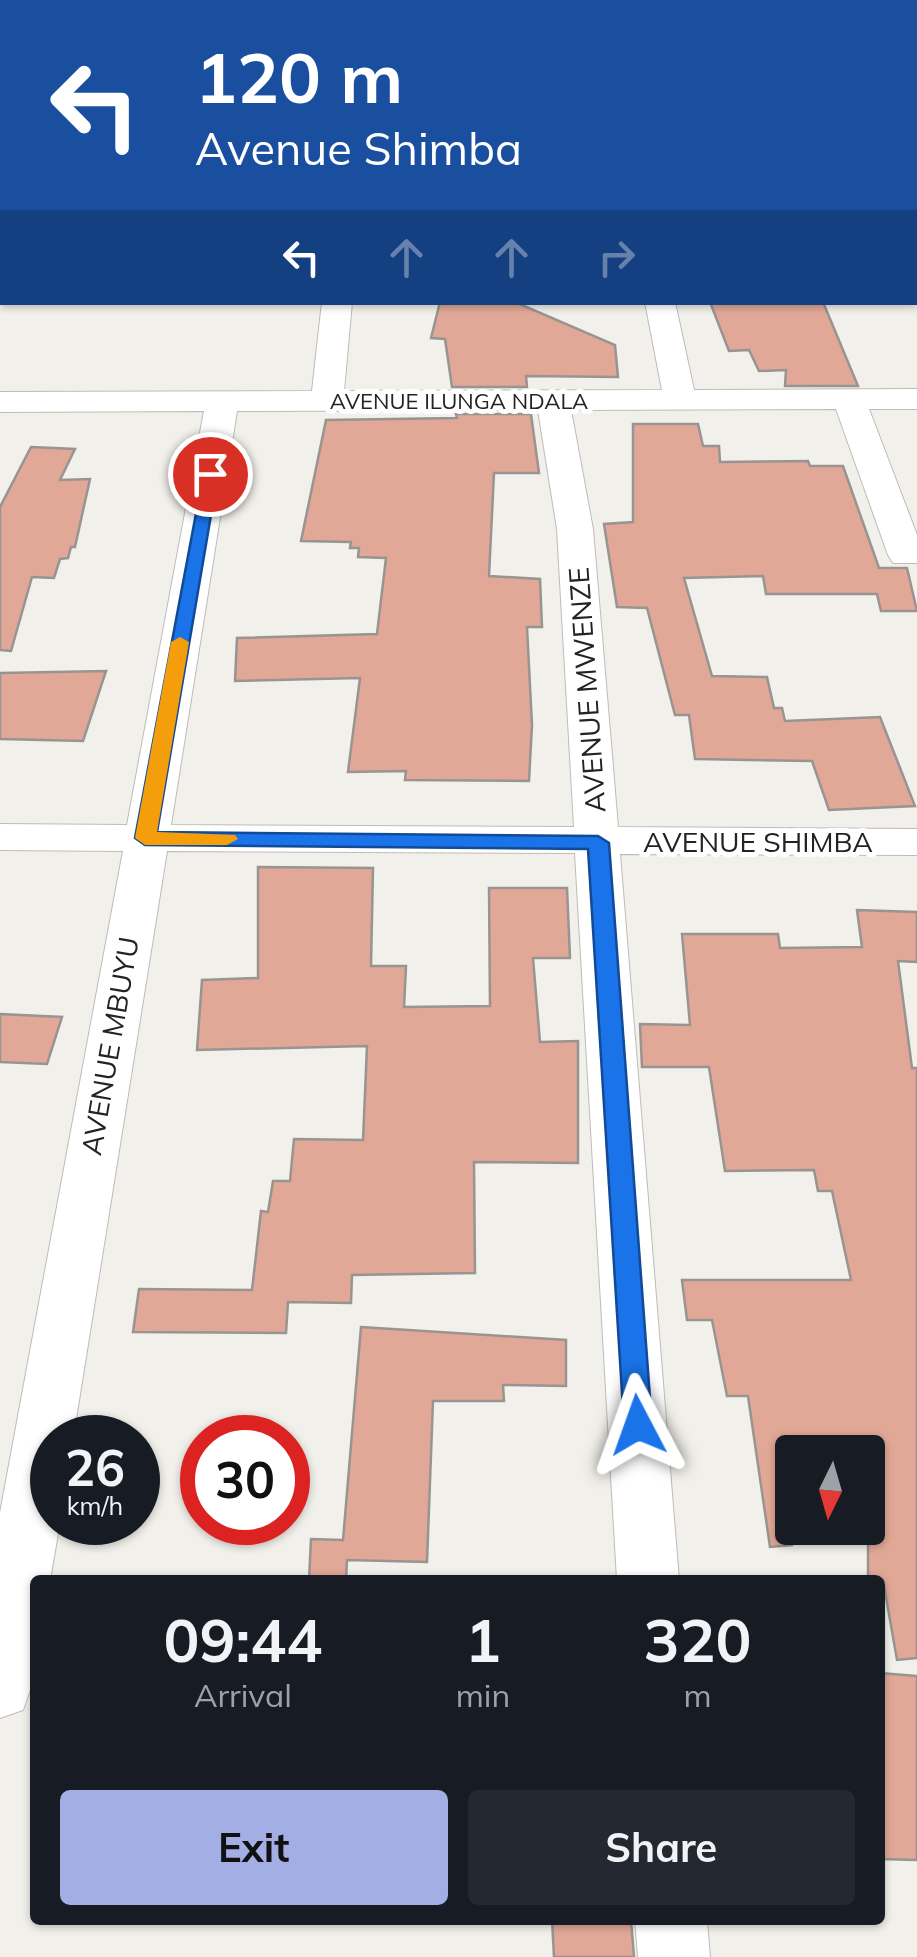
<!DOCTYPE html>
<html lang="en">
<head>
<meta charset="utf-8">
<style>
	body { margin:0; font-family:Mulish,sans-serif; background:#242831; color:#f1f3f6; height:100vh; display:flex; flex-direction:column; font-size:38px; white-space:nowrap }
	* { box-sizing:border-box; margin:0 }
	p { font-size:32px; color:#9ea1a6 }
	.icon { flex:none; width:55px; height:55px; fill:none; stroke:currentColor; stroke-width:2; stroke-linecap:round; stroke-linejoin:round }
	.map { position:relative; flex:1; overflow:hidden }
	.sheet { position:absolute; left:30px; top:1575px; width:855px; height:350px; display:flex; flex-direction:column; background:#171b24; border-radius:10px; box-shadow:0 2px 8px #0004 }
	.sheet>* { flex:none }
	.top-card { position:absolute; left:0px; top:0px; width:918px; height:305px; box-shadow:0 2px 8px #0004; background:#1a4fa0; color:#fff; overflow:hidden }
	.needle { width:65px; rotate:185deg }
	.fabs { position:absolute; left:775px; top:1435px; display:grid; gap:20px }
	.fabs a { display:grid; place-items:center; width:110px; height:110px; border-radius:10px; background:#171b24; box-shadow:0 2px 8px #0004; font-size:50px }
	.speed { position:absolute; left:30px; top:1415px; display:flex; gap:20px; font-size:50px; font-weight:700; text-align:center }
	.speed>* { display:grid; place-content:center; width:130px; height:130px; border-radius:50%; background:#171b24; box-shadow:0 2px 8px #0004; line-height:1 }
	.speed small { font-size:25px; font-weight:400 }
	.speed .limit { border:15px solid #d22; background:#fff; color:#111 }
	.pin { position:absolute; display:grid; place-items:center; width:85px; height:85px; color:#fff; margin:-42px; border:5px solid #fff; border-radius:50%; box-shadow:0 2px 10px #0007 }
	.me { position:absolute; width:110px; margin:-55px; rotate:356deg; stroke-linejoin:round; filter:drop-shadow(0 0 8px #0008) }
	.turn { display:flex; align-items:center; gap:35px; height:210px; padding:0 30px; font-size:45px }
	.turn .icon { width:130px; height:130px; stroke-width:2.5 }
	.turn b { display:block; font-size:70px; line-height:85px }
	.lanes { display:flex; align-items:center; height:95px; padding:0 30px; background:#0003; justify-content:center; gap:50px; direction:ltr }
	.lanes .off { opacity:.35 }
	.eta { display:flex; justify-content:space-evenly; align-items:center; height:170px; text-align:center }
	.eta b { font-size:60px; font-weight:700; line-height:70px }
	.action { display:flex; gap:20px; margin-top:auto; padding:20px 30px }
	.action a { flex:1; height:115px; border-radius:10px; background:#a3aee4; color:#111; font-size:40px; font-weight:700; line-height:115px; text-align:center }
	.action a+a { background:#242831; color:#f1f3f6 }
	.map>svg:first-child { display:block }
	.building { fill:#e1a897; stroke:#989492; stroke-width:2.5 }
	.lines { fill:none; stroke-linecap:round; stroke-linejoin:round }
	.minor-casing { stroke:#bebcb8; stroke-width:2 }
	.minor { fill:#fff; fill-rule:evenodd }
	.route { fill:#1a73e8; stroke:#114b97; stroke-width:2.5 }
	.slow { fill:#f59e0b }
	.labels { text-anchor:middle; stroke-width:10; stroke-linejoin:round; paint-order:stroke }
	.far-street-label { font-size:22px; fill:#242322; stroke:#fff }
	.street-label { font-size:28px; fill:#242322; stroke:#fff }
</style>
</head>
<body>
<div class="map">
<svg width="917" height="1957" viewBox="0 0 917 1957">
	<rect width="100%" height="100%" fill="#f2f0eb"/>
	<!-- building -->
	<g class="building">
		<polygon points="440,302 515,302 615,345 618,377 526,376 527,387 452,387 445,339 431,338"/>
		<polygon points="710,302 823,302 858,386 785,386 786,370 759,371 749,350 729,351"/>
		<polygon points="456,414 531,414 539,473 494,473 489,576 540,579 542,627 527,627 532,725 529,781 405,780 406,771 348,772 360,678 235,681 237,638 377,634 386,558 358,557 359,548 350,548 351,542 301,541 326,420 457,418"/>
		<polygon points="633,424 698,424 703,446 719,446 720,462 808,461 810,466 843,466 879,568 907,568 917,611 881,611 877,594 766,594 763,576 684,578 712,676 767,677 774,708 782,708 785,721 880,717 915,806 829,810 812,761 695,759 689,715 675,715 647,608 617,607 604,524 633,522"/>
		<polygon points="31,447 75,449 60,480 90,479 75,547 71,547 68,558 60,559 54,578 32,577 11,651 0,650 0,507"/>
		<polygon points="106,671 83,741 0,739 0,673"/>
		<polygon points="258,867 373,868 371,966 406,966 404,1007 490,1006 489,888 567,888 570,958 533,958 540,1042 578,1041 578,1163 474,1162 475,1273 352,1275 351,1303 288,1302 286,1333 133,1332 139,1289 252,1290 261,1211 268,1212 273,1181 290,1181 294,1139 363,1140 367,1046 197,1050 202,980 258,978"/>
		<polygon points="857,910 917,912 917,962 898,961 912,1068 917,1068 917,1658 897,1660 883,1580 868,1580 868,1452 792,1452 792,1545 770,1547 748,1396 727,1396 712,1320 687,1320 682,1280 851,1280 832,1191 818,1191 814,1170 725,1171 709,1067 642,1067 640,1024 690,1025 682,934 778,934 780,948 862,947"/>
		<polygon points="0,1014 62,1017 47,1064 0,1062"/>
		<polygon points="361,1327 566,1340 566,1386 503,1385 504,1401 433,1401 427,1562 347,1560 346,1580 309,1580 311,1539 343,1540"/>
		<polygon points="880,1673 917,1676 917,1860 880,1859"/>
		<polygon points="552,1920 631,1920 634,1957 554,1957"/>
	</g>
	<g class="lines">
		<defs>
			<g id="minor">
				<rect x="532" y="0" width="22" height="2"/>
				<rect x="816" y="0" width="22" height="2"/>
				<rect x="0" y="9" width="2" height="14"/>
				<rect x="915" y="28" width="2" height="14"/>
				<polygon points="2,98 2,119 0,120 0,99"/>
				<polygon points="915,235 917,236 917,258 915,257"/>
				<path d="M 322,302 L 352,302 L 344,391 L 662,390 L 645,302 L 675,302 L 694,390 L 917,389 L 917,409 L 869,409 L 917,535 L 917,563 L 893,563 L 888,555 L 836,409 L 571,410 L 593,529 L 618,827 L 917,829 L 917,855 L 620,854 L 679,1580 L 617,1580 L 575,853 L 167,851 L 73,1438 L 52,1438 L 52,1522 L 60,1522 L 50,1580 L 35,1580 L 35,1676 L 23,1710 L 0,1718 L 0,1513 L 123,851 L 0,850 L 0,824 L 127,825 L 204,411 L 0,412 L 0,392 L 312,391 ZM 538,410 L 557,529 L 574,827 L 171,825 L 237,411 Z"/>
				<polygon points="635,1920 707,1920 710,1957 638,1957"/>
			</g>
		</defs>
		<!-- minor casing -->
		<use href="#minor" class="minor-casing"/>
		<!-- minor -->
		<use href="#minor" class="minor"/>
	</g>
	<!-- route -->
	<polygon class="route" points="204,471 218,474 157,832 598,836 609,843 652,1425 648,1432 638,1435 628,1432 624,1425 588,849 145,845 135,838"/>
	<!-- slow -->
	<polygon class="slow" points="180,637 189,642 157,832 235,835 238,839 227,845 145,845 135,838 171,642"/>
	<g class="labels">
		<!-- far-street labels -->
		<g class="far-street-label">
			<text x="459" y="409">AVENUE ILUNGA NDALA</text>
		</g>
		<!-- street labels -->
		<g class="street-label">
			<text transform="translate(587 690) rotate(-94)" y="10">AVENUE MWENZE</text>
			<text x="758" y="852">AVENUE SHIMBA</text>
			<text transform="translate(110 1046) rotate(-80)" y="10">AVENUE MBUYU</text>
		</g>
	</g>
</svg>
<div class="fabs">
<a><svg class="needle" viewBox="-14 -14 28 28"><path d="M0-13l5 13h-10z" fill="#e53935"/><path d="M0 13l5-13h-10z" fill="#9ea1a6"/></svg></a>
</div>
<div class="speed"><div>26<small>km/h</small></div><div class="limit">30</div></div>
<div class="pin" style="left:210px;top:474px;background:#d93025"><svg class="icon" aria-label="arrive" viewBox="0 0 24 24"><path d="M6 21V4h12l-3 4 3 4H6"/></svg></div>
<svg class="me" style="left:638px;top:1425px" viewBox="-20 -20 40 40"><path d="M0-17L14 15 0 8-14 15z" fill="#1a73e8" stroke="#fff" stroke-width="4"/></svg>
<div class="top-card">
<div class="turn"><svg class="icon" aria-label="left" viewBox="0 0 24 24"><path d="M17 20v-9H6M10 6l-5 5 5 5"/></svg><div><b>120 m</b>Avenue Shimba</div></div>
<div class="lanes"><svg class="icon" aria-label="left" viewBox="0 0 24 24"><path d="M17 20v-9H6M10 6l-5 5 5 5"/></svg><svg class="icon off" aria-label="ahead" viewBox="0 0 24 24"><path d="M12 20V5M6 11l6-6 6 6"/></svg><svg class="icon off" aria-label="ahead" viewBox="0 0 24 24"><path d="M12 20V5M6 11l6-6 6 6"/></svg><svg class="icon off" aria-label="right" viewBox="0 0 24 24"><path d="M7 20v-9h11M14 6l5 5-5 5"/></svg></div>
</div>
<section class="sheet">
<div class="eta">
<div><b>09:44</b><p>Arrival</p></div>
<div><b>1</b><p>min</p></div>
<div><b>320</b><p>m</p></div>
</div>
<div class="action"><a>Exit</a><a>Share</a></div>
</section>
</div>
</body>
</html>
